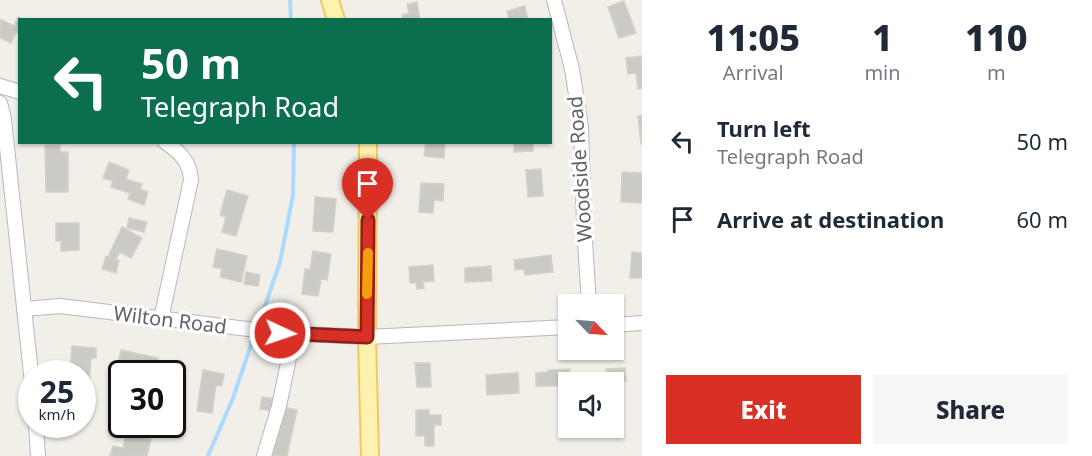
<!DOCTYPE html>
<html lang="en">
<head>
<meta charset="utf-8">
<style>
	body { margin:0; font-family:"Noto Sans",sans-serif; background:#f6f6f7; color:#1f2937; height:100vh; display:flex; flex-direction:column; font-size:22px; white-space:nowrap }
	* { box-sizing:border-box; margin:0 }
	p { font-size:20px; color:#747a83 }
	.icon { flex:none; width:33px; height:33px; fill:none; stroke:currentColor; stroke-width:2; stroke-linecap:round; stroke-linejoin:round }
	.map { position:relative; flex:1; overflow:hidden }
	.panel { display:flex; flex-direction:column; background:#fff; width:450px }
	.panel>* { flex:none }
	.hud { position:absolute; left:18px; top:18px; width:534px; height:126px; border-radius:0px; box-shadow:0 2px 4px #0004; background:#0b6e4f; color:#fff; overflow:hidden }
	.needle { width:39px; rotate:115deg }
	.buttons { position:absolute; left:558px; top:294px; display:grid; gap:12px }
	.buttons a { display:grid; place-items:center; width:66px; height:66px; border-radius:0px; background:#fff; box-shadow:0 2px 4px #0004; font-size:30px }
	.speed { position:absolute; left:18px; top:360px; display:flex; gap:12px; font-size:30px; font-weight:700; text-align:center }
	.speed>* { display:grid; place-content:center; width:78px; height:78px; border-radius:50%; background:#fff; box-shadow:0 2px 4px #0004; line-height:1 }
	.speed small { font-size:15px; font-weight:400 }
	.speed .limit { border:3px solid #111; border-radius:9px; background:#fff; color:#111 }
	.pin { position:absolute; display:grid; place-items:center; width:51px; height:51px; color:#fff; margin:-62px -26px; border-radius:50% 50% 50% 0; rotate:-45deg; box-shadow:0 0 6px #0007 }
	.pin .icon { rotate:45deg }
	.me { position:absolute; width:66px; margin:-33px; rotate:93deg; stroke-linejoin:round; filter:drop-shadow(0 0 4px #0008) }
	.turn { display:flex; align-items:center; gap:21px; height:126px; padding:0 24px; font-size:27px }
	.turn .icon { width:78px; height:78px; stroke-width:2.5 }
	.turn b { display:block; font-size:42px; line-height:51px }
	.eta { display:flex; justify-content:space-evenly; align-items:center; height:102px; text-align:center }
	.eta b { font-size:36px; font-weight:800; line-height:42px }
	.primary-button { display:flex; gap:12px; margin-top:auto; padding:12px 24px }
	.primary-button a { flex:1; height:69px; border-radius:0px; background:#d93025; color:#fff; font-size:24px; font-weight:800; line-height:69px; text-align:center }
	.primary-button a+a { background:#f6f6f7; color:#1f2937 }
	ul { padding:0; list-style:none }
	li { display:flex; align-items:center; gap:18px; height:78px; padding:0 24px }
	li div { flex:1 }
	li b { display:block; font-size:22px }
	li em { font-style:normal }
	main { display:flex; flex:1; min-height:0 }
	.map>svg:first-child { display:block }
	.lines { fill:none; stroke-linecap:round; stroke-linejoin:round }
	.stream { stroke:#aadaff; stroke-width:4 }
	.building { fill:#cccac5; stroke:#d6d1c6; stroke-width:1.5 }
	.minor-casing { stroke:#b5b8bc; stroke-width:16 }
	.major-casing { stroke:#f2c960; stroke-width:20 }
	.minor { stroke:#fff; stroke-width:14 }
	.major { stroke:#fff2af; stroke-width:16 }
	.route-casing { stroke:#8d1f18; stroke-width:15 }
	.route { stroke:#d93025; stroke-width:10 }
	.slow { stroke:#f59e0b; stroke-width:10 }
	.labels { text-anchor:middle; stroke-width:6; stroke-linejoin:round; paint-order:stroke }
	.street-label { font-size:20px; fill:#5f6368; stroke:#fff }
</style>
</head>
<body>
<main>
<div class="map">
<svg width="642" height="456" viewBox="0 0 642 456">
	<rect width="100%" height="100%" fill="#f1efe8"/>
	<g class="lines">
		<!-- stream -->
		<g class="stream">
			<polyline points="290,0 291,20"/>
			<polyline points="258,326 280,262 293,195 294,142"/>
			<polyline points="208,456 233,398 255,333"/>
		</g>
	</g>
	<!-- building -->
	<g class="building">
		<polygon points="624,1 636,33 619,38 608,7"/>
		<polygon points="417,2 420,20 403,20 402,15 409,13 407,4"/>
		<polygon points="525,6 528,20 509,20 507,11"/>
		<polygon points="18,17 24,20 20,20 20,34 16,32 11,43 0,38 0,19 14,26"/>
		<polygon points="642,56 642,88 638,89 636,73 628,74 626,58"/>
		<polygon points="642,115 642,144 641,144 638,116"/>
		<polygon points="426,142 445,142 444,158 424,156"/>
		<polygon points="514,142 533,142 533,151 514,152"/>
		<polygon points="45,145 60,145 60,152 68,152 68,192 46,192"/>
		<polygon points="109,162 129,170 126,179 142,184 140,189 148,192 144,205 128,199 130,193 111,187 113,181 103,178"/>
		<polygon points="541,169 543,196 528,197 526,170"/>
		<polygon points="622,172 642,173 642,203 621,202"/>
		<polygon points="421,183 444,184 443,201 434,200 433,213 419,212"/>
		<polygon points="227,190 248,196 236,236 222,232 226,217 220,215"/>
		<polygon points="315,197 336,199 333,232 313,231"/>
		<polygon points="129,218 147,222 144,232 127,228"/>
		<polygon points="56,223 79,223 79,250 61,251 61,241 56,241"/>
		<polygon points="122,227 142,238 131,258 120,252 116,259 119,260 116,273 102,269 106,256 108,257"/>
		<polygon points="217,249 247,256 241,282 220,277 222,269 213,267"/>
		<polygon points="313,251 331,254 327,280 321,279 318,296 302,294 305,269 310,270"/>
		<polygon points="632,252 642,253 642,278 630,278"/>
		<polygon points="551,255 553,272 525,275 524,269 515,270 514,260"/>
		<polygon points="433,265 434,281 423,282 424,288 417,289 416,283 410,283 409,267"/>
		<polygon points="491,266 492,281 465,282 465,268"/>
		<polygon points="246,272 260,275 258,286 244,284"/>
		<polygon points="72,346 96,348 96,358 91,358 88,401 82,401 82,374 70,374"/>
		<polygon points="121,350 158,358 154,374 122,374 122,382 114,381"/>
		<polygon points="415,363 430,363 431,387 417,387"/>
		<polygon points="625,368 626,381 607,382 606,369"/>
		<polygon points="570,369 568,386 536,386 536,373 548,372 548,370"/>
		<polygon points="203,370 224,374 222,386 216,385 212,413 197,411"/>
		<polygon points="518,373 519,393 487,395 486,375"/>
		<polygon points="262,397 276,399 274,411 260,409"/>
		<polygon points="283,407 297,410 287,456 273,456"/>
		<polygon points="416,410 429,410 429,415 441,415 441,425 434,425 434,446 425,446 425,436 416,436"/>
		<polygon points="126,434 151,439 147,456 110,456 113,446 123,448"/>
	</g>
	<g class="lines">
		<defs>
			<g id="minor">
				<polyline points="554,0 572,69 581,127 584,225 589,304"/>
				<polyline points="0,86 20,92"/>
				<polyline points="0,103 4,119 32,383"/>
				<polyline points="24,309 60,306 280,333 367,337 568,327"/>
				<path d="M 161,319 L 191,180 C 190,162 180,152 165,142"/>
				<polyline points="614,325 642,323"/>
				<polyline points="36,424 38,456"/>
				<polyline points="264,456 279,406 294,334"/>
			</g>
			<g id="major">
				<polyline points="330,0 336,20"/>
				<polyline points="368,142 367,337 370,456"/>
			</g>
		</defs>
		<!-- minor casing -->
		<use href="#minor" class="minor-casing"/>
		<!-- major casing -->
		<use href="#major" class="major-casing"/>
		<!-- minor -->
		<use href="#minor" class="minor"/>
		<!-- major -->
		<use href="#major" class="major"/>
	</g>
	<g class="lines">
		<defs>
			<polyline id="route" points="280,333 367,337 368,220"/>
		</defs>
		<!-- route casing -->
		<use href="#route" class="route-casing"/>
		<!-- route -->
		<use href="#route" class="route"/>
		<!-- slow -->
		<polyline class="slow" points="367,294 368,253"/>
	</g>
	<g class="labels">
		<!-- street labels -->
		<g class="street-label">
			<text transform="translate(580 169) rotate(-94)" y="7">Woodside Road</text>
			<text transform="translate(170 320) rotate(7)" y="7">Wilton Road</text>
		</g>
	</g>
</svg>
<div class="buttons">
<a><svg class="needle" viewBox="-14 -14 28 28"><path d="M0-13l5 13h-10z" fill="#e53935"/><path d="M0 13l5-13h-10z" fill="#747a83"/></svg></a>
<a><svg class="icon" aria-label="sound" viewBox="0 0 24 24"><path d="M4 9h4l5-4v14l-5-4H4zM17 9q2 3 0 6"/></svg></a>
</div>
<div class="speed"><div>25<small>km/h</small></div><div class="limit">30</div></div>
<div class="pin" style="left:368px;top:220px;background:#d93025"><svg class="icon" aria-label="arrive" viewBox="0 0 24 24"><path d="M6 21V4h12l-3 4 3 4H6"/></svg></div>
<svg class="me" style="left:280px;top:333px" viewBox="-20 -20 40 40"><circle r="17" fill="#d93025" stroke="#fff" stroke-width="3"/><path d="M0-11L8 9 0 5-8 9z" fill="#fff"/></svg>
<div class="hud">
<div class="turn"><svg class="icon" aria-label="left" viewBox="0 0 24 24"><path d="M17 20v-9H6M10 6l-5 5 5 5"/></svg><div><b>50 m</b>Telegraph Road</div></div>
</div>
</div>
<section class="panel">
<div class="eta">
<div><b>11:05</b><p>Arrival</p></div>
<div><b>1</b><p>min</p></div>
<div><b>110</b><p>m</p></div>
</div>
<ul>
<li><svg class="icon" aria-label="left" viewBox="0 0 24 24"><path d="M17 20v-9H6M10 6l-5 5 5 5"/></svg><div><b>Turn left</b><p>Telegraph Road</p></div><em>50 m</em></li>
<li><svg class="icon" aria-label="arrive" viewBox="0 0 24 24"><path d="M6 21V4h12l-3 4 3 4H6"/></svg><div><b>Arrive at destination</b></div><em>60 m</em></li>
</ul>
<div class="primary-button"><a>Exit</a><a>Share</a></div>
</section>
</main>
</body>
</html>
